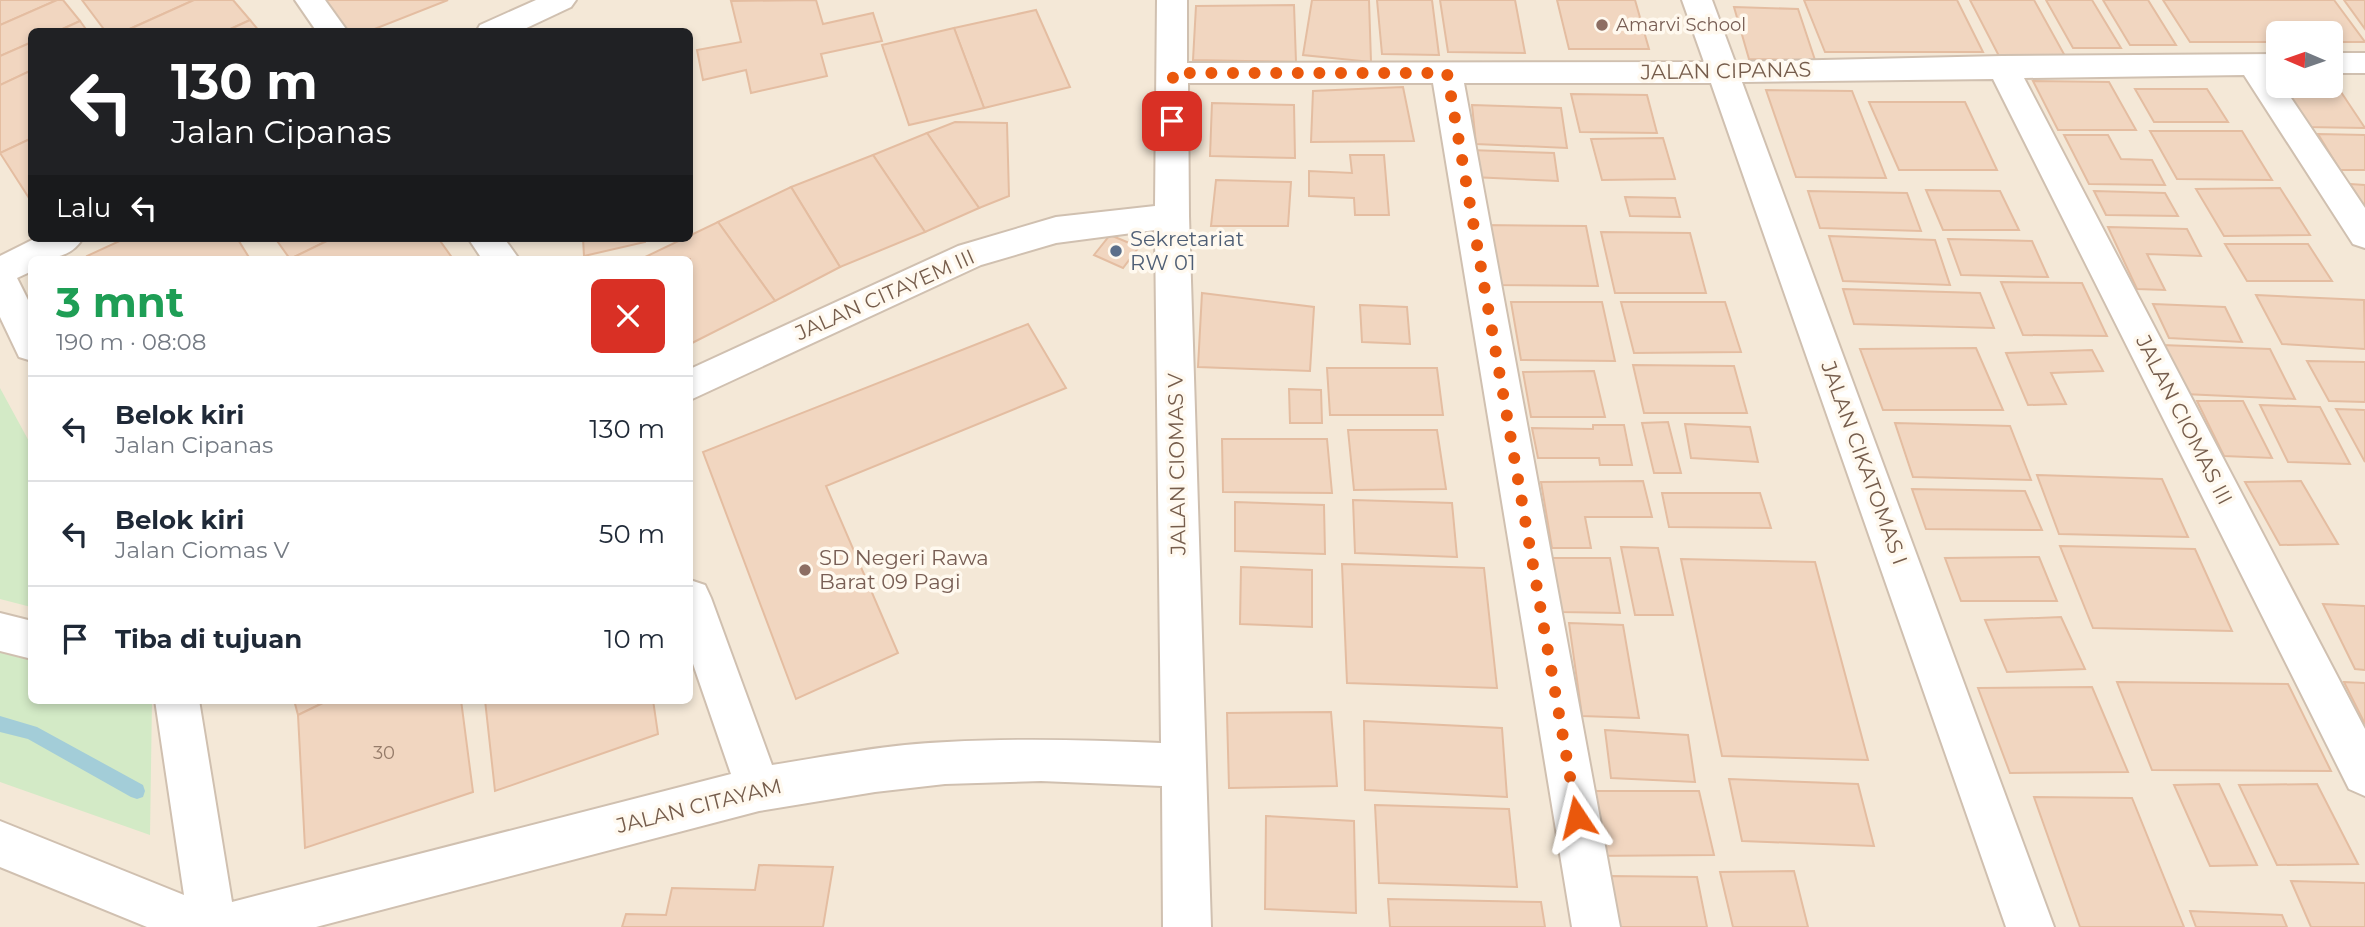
<!DOCTYPE html>
<html lang="id">
<head>
<meta charset="utf-8">
<style>
	body { margin:0; font-family:Montserrat,sans-serif; background:#f2f2f3; color:#1f2937; height:100vh; display:flex; flex-direction:column; font-size:26px; white-space:nowrap }
	* { box-sizing:border-box; margin:0 }
	p { font-size:23px; color:#747a83 }
	.icon { flex:none; width:38px; height:38px; fill:none; stroke:currentColor; stroke-width:2; stroke-linecap:round; stroke-linejoin:round }
	.map { position:relative; flex:1; overflow:hidden }
	.panel { position:absolute; left:28px; top:256px; width:665px; height:448px; display:flex; flex-direction:column; background:#fff; border-radius:10px; box-shadow:0 4px 10px #0003 }
	.panel>* { flex:none }
	.banner { position:absolute; left:28px; top:28px; width:665px; height:214px; border-radius:10px; box-shadow:0 4px 10px #0003; background:#202124; color:#fff; overflow:hidden }
	.needle { width:46px; rotate:272deg }
	.controls { position:absolute; left:2266px; top:21px; display:grid; gap:14px }
	.controls a { display:grid; place-items:center; width:77px; height:77px; border-radius:10px; background:#fff; box-shadow:0 4px 10px #0003; font-size:35px }
	.pin { position:absolute; display:grid; place-items:center; width:60px; height:60px; color:#fff; margin:-30px; border-radius:14px; box-shadow:0 4px 10px #0006 }
	.me { position:absolute; width:77px; margin:-38px; rotate:350deg; stroke-linejoin:round; filter:drop-shadow(0 0 5px #0008) }
	.turn { display:flex; align-items:center; gap:24px; height:147px; padding:0 28px; font-size:32px }
	.turn .icon { width:91px; height:91px; stroke-width:2.5 }
	.turn b { display:block; font-size:49px; line-height:60px }
	.then { display:flex; align-items:center; height:66px; padding:0 28px; background:#0003; gap:14px; font-size:26px }
	.round { display:grid; place-items:center; flex:none; width:74px; height:74px; border-radius:10px; background:#f2f2f3 }
	.summary { display:flex; align-items:center; justify-content:space-between; height:119px; padding:0 28px }
	h1 { font-size:42px; font-weight:700; line-height:52px; color:#1e9e55 }
	ul { padding:0; list-style:none }
	li { display:flex; align-items:center; gap:21px; height:105px; padding:0 28px; border-top:2px solid #e0e1e3 }
	li div { flex:1 }
	li b { display:block; font-size:26px }
	li em { font-style:normal }
	.map>svg:first-child { display:block }
	.residential { fill:#f4e8d7; fill-rule:evenodd }
	.green { fill:#d3eac6 }
	.lines { fill:none; stroke-linecap:round; stroke-linejoin:round }
	.stream { fill:#a3cdd8; fill-rule:evenodd }
	.building { fill:#f1d6c0; stroke:#e4bda1; stroke-width:2 }
	.minor-casing { stroke:#d0c0b0; stroke-width:4 }
	.minor { fill:#fff; fill-rule:evenodd }
	.route { stroke:#ea580c; stroke-width:12; stroke-dasharray:0 21.6 }
	.education-dot { fill:#8d6e63; stroke:#fff9ef; stroke-width:2.5 }
	.service-dot { fill:#5c6f8a; stroke:#fff9ef; stroke-width:2.5 }
	.labels { text-anchor:middle; stroke-width:7; stroke-linejoin:round; paint-order:stroke }
	.far-education-label { font-size:18px; fill:#785e54; stroke:#fff9ef; text-anchor:start }
	.number-label { font-size:18px; fill:#957b69 }
	.street-label { font-size:21px; fill:#765d4c; stroke:#fff9ef }
	.service-label { font-size:21px; fill:#4e5e75; stroke:#fff9ef; text-anchor:start }
	.education-label { font-size:21px; fill:#785e54; stroke:#fff9ef; text-anchor:start }
</style>
</head>
<body>
<div class="map">
<svg width="2365" height="927" viewBox="0 0 2365 927">
	<rect width="100%" height="100%" fill="#fcf5e8"/>
	<!-- residential -->
	<path class="residential" d="M 0,0 L 2365,0 L 2365,927 L 0,927 ZM 32,32 L 690,32 L 690,238 L 32,238 ZM 2278,33 L 2331,33 L 2331,86 L 2278,86 ZM 32,259 L 690,259 L 690,700 L 32,700 Z"/>
	<!-- green -->
	<g class="green">
		<polygon points="0,388 31,445 31,607 0,599"/>
		<polygon points="0,649 31,656 32,700 152,700 150,835 0,782"/>
	</g>
	<g class="lines">
		<!-- stream -->
		<polygon class="stream" points="0,716 37,727 143,785 145,791 143,797 137,799 131,797 28,739 0,732"/>
	</g>
	<!-- building -->
	<g class="building">
		<polygon points="0,0 57,0 0,25"/>
		<polygon points="57,0 63,0 80,21 56,32 32,32 32,42 0,56 0,25"/>
		<polygon points="82,0 194,0 123,32 106,32"/>
		<polygon points="194,0 233,0 250,20 224,32 123,32"/>
		<polygon points="322,0 448,0 367,32 341,32"/>
		<polygon points="816,0 823,24 873,13 882,41 821,54 827,76 751,93 746,70 703,80 697,50 741,42 731,1"/>
		<polygon points="1312,0 1369,0 1371,62 1303,55"/>
		<polygon points="1377,0 1432,0 1439,55 1382,54"/>
		<polygon points="1440,0 1515,0 1525,53 1448,52"/>
		<polygon points="1557,0 1635,0 1649,49 1569,49"/>
		<polygon points="1804,0 1957,0 1983,52 1825,52"/>
		<polygon points="1970,0 2034,0 2065,56 1999,56"/>
		<polygon points="2046,0 2092,0 2121,48 2073,48"/>
		<polygon points="2103,0 2148,0 2176,45 2130,45"/>
		<polygon points="2163,0 2334,0 2365,42 2331,42 2331,33 2278,33 2278,42 2190,42"/>
		<polygon points="2344,0 2365,0 2365,29"/>
		<polygon points="1294,5 1296,62 1193,60 1196,6"/>
		<polygon points="1734,7 1798,9 1815,60 1749,59"/>
		<polygon points="1036,10 1070,87 984,108 954,28"/>
		<polygon points="250,20 260,32 224,32"/>
		<polygon points="80,21 88,32 56,32"/>
		<polygon points="954,28 984,108 909,125 882,45"/>
		<polygon points="32,42 32,70 0,85 0,56"/>
		<polygon points="32,70 32,138 0,153 0,85"/>
		<polygon points="2270,74 2278,75 2278,86 2331,86 2331,77 2365,128 2305,127"/>
		<polygon points="2033,81 2109,82 2136,130 2058,130"/>
		<polygon points="1403,87 1414,141 1311,142 1313,91"/>
		<polygon points="2135,89 2207,89 2228,122 2154,122"/>
		<polygon points="1766,90 1852,91 1886,178 1796,177"/>
		<polygon points="1571,94 1647,95 1657,133 1580,132"/>
		<polygon points="1869,102 1965,102 1997,170 1899,170"/>
		<polygon points="1212,103 1294,105 1295,158 1210,156"/>
		<polygon points="1472,105 1561,108 1567,148 1476,144"/>
		<polygon points="955,122 1007,123 1009,196 979,208 927,133"/>
		<polygon points="2150,131 2242,131 2272,180 2177,179"/>
		<polygon points="927,133 979,208 925,232 873,155"/>
		<polygon points="2318,134 2365,135 2365,170 2340,170"/>
		<polygon points="2064,135 2108,135 2121,159 2152,160 2165,185 2089,184"/>
		<polygon points="32,138 32,197 29,198 0,153"/>
		<polygon points="1663,138 1675,179 1602,180 1591,139"/>
		<polygon points="1470,150 1554,153 1558,181 1472,177"/>
		<polygon points="873,155 925,232 840,267 791,187"/>
		<polygon points="1350,155 1384,155 1389,215 1355,215 1354,198 1309,196 1309,171 1352,173"/>
		<polygon points="1216,180 1291,182 1288,226 1211,226"/>
		<polygon points="2350,184 2365,185 2365,208"/>
		<polygon points="791,187 840,267 775,301 718,222"/>
		<polygon points="2280,188 2310,235 2224,236 2196,189"/>
		<polygon points="1926,190 2000,191 2019,230 1943,230"/>
		<polygon points="1808,191 1907,193 1921,231 1820,228"/>
		<polygon points="2094,191 2165,193 2178,216 2106,215"/>
		<polygon points="1625,197 1675,198 1680,217 1630,216"/>
		<polygon points="718,222 775,301 690,344 690,259 641,259"/>
		<polygon points="1482,225 1586,226 1598,286 1491,285"/>
		<polygon points="2108,227 2187,229 2201,256 2147,254 2165,290 2137,289"/>
		<polygon points="1601,232 1690,233 1706,293 1615,293"/>
		<polygon points="1110,235 1139,247 1123,268 1094,255"/>
		<polygon points="1829,236 1935,240 1950,285 1843,281"/>
		<polygon points="126,238 237,238 250,259 88,259 87,256"/>
		<polygon points="275,238 333,238 290,259"/>
		<polygon points="333,238 438,238 453,259 290,259"/>
		<polygon points="583,238 645,238 645,242 584,256"/>
		<polygon points="1948,239 2032,241 2048,277 1961,275"/>
		<polygon points="2225,244 2308,244 2332,281 2247,281"/>
		<polygon points="2001,282 2082,283 2107,336 2023,335"/>
		<polygon points="1843,289 1980,293 1994,328 1854,324"/>
		<polygon points="1202,293 1314,307 1310,371 1198,367"/>
		<polygon points="2256,295 2364,300 2365,349 2282,344"/>
		<polygon points="1511,302 1602,302 1615,361 1521,360"/>
		<polygon points="1621,302 1725,302 1741,352 1634,353"/>
		<polygon points="2153,304 2225,307 2242,342 2169,338"/>
		<polygon points="1360,305 1407,307 1410,344 1362,342"/>
		<polygon points="1028,324 1066,388 826,486 898,653 796,699 703,452"/>
		<polygon points="2161,345 2270,349 2295,399 2184,394"/>
		<polygon points="1976,348 2003,410 1883,410 1860,349"/>
		<polygon points="2092,350 2103,371 2051,373 2066,404 2028,405 2006,353"/>
		<polygon points="2307,361 2365,362 2365,402 2329,401"/>
		<polygon points="1633,365 1734,366 1747,413 1644,413"/>
		<polygon points="1327,368 1437,368 1443,415 1330,415"/>
		<polygon points="1594,371 1605,417 1531,417 1523,372"/>
		<polygon points="1289,389 1321,390 1322,423 1290,423"/>
		<polygon points="2197,401 2243,401 2272,458 2224,456"/>
		<polygon points="2260,405 2320,407 2350,464 2288,462"/>
		<polygon points="2336,409 2365,410 2365,462"/>
		<polygon points="1668,422 1681,473 1654,473 1642,423"/>
		<polygon points="1895,423 2010,426 2031,480 1913,477"/>
		<polygon points="1685,424 1750,427 1758,462 1691,458"/>
		<polygon points="1593,425 1624,425 1632,465 1600,465 1599,458 1538,458 1532,428 1593,429"/>
		<polygon points="1348,430 1437,430 1446,489 1354,490"/>
		<polygon points="1222,439 1327,439 1332,493 1223,492"/>
		<polygon points="2037,475 2162,479 2188,537 2059,534"/>
		<polygon points="1643,481 1652,517 1585,517 1591,548 1552,548 1541,482"/>
		<polygon points="2301,481 2338,544 2280,545 2245,482"/>
		<polygon points="1912,489 2025,491 2042,530 1926,529"/>
		<polygon points="1662,493 1760,493 1771,528 1669,527"/>
		<polygon points="1353,500 1452,503 1457,557 1355,553"/>
		<polygon points="1235,502 1324,505 1325,554 1235,551"/>
		<polygon points="2060,546 2195,549 2232,631 2093,628"/>
		<polygon points="1621,547 1658,548 1673,615 1635,615"/>
		<polygon points="2039,557 2057,601 1961,601 1945,558"/>
		<polygon points="1552,558 1610,558 1620,613 1561,612"/>
		<polygon points="1681,559 1815,562 1868,760 1722,756"/>
		<polygon points="1342,564 1484,568 1497,688 1347,683"/>
		<polygon points="1241,567 1312,570 1312,627 1240,624"/>
		<polygon points="2323,604 2365,606 2365,670 2355,669"/>
		<polygon points="2061,617 2085,669 2007,672 1985,620"/>
		<polygon points="1569,623 1623,625 1639,718 1582,716"/>
		<polygon points="2117,682 2288,684 2331,771 2152,770"/>
		<polygon points="2344,682 2365,683 2365,724"/>
		<polygon points="2092,687 2128,772 2010,773 1978,688"/>
		<polygon points="294,700 329,700 298,715"/>
		<polygon points="329,700 461,700 473,792 305,848 298,715"/>
		<polygon points="485,700 653,700 658,734 495,791"/>
		<polygon points="1331,712 1337,786 1229,788 1227,713"/>
		<polygon points="1364,721 1502,728 1507,797 1365,790"/>
		<polygon points="1605,730 1688,735 1695,782 1611,778"/>
		<polygon points="1729,779 1858,784 1874,846 1742,841"/>
		<polygon points="2219,784 2257,865 2210,866 2174,785"/>
		<polygon points="2317,784 2358,864 2277,865 2239,785"/>
		<polygon points="1576,791 1699,791 1714,855 1587,856"/>
		<polygon points="2034,797 2132,798 2184,927 2080,927"/>
		<polygon points="1375,805 1509,809 1517,887 1379,883"/>
		<polygon points="1266,816 1354,821 1356,913 1265,909"/>
		<polygon points="759,865 833,867 823,927 622,927 626,914 666,915 672,888 755,890"/>
		<polygon points="1794,871 1808,927 1733,927 1720,872"/>
		<polygon points="1611,876 1697,877 1707,927 1619,927"/>
		<polygon points="2291,881 2365,883 2365,927 2311,927"/>
		<polygon points="1388,899 1541,902 1545,927 1390,927"/>
		<polygon points="2190,911 2282,915 2287,927 2196,927"/>
	</g>
	<g class="lines">
		<defs>
			<g id="minor">
				<polygon points="295,0 325,0 348,32 317,32"/>
				<polygon points="536,0 576,0 571,7 518,32 476,32 480,25"/>
				<path d="M 1157,0 L 1187,0 L 1187,63 L 1704,62 L 1682,0 L 1712,0 L 1735,62 L 2002,56 L 2278,54 L 2278,74 L 2276,74 L 2278,86 L 2283,86 L 2365,208 L 2365,248 L 2353,244 L 2244,75 L 2024,78 L 2365,729 L 2365,796 L 2349,789 L 1993,79 L 1742,82 L 2054,927 L 2006,927 L 1711,83 L 1464,83 L 1620,927 L 1572,927 L 1433,83 L 1188,83 L 1189,216 L 1211,927 L 1163,927 L 1162,786 L 1041,781 L 945,784 L 875,792 L 759,811 L 316,927 L 147,927 L 0,867 L 0,821 L 184,895 L 155,700 L 199,700 L 232,902 L 731,774 L 690,655 L 690,580 L 705,585 L 711,598 L 772,765 C 830,756 889,744 947,742 C 1019,738 1090,740 1161,743 L 1155,230 L 1056,243 L 981,265 L 690,400 L 690,369 L 958,246 L 1056,217 L 1155,206 Z"/>
				<rect x="2331" y="53" width="34" height="20"/>
				<path d="M 36,238 L 83,238 C 72,257 52,259 32,259 L 32,271 L 17,278 L 32,308 L 32,361 L 19,357 L 0,317 L 0,256 Z"/>
				<polygon points="468,238 504,238 519,259 482,259"/>
				<polygon points="0,613 32,621 32,659 0,651"/>
			</g>
		</defs>
		<!-- minor casing -->
		<use href="#minor" class="minor-casing"/>
		<!-- minor -->
		<use href="#minor" class="minor"/>
	</g>
	<g class="lines">
		<!-- route -->
		<polyline class="route" points="1172,121 1173,73 1447,73 1577,817"/>
	</g>
	<!-- markers -->
	<g class="education-dot">
		<circle cx="1602" cy="25" r="7"/>
		<circle cx="805" cy="570" r="7"/>
	</g>
	<circle class="service-dot" cx="1116" cy="251" r="7"/>
	<g class="labels">
		<!-- far-education labels -->
		<g class="far-education-label">
			<text x="1616" y="31">Amarvi School</text>
		</g>
		<!-- number labels -->
		<g class="number-label">
			<text x="384" y="759">30</text>
		</g>
		<!-- street labels -->
		<g class="street-label">
			<text transform="translate(1726 71) rotate(-1)" y="7">JALAN CIPANAS</text>
			<text transform="translate(885 295) rotate(-24)" y="7">JALAN CITAYEM III</text>
			<text transform="translate(2184 420) rotate(63)" y="7">JALAN CIOMAS III</text>
			<text transform="translate(1864 463) rotate(70)" y="7">JALAN CIKATOMAS I</text>
			<text transform="translate(1177 464) rotate(-91)" y="7">JALAN CIOMAS V</text>
			<text transform="translate(699 806) rotate(-14)" y="7">JALAN CITAYAM</text>
		</g>
		<!-- service labels -->
		<g class="service-label">
			<text x="1130" y="246">Sekretariat<tspan x="1130" dy="24">RW 01</tspan></text>
		</g>
		<!-- education labels -->
		<g class="education-label">
			<text x="819" y="565">SD Negeri Rawa<tspan x="819" dy="24">Barat 09 Pagi</tspan></text>
		</g>
	</g>
</svg>
<div class="controls">
<a><svg class="needle" viewBox="-14 -14 28 28"><path d="M0-13l5 13h-10z" fill="#e53935"/><path d="M0 13l5-13h-10z" fill="#747a83"/></svg></a>
</div>
<div class="pin" style="left:1172px;top:121px;background:#d93025"><svg class="icon" aria-label="arrive" viewBox="0 0 24 24"><path d="M6 21V4h12l-3 4 3 4H6"/></svg></div>
<svg class="me" style="left:1577px;top:817px" viewBox="-20 -20 40 40"><path d="M0-17L14 15 0 8-14 15z" fill="#ea580c" stroke="#fff" stroke-width="4"/></svg>
<div class="banner">
<div class="turn"><svg class="icon" aria-label="left" viewBox="0 0 24 24"><path d="M17 20v-9H6M10 6l-5 5 5 5"/></svg><div><b>130 m</b>Jalan Cipanas</div></div>
<div class="then">Lalu<svg class="icon" aria-label="left" viewBox="0 0 24 24"><path d="M17 20v-9H6M10 6l-5 5 5 5"/></svg></div>
</div>
<section class="panel">
<div class="summary"><div><h1>3 mnt</h1><p>190 m · 08:08</p></div><a class="round" style="background:#d93025;color:#fff"><svg class="icon" aria-label="close" viewBox="0 0 24 24"><path d="M6 6l12 12M18 6L6 18"/></svg></a></div>
<ul>
<li><svg class="icon" aria-label="left" viewBox="0 0 24 24"><path d="M17 20v-9H6M10 6l-5 5 5 5"/></svg><div><b>Belok kiri</b><p>Jalan Cipanas</p></div><em>130 m</em></li>
<li><svg class="icon" aria-label="left" viewBox="0 0 24 24"><path d="M17 20v-9H6M10 6l-5 5 5 5"/></svg><div><b>Belok kiri</b><p>Jalan Ciomas V</p></div><em>50 m</em></li>
<li><svg class="icon" aria-label="arrive" viewBox="0 0 24 24"><path d="M6 21V4h12l-3 4 3 4H6"/></svg><div><b>Tiba di tujuan</b></div><em>10 m</em></li>
</ul>
</section>
</div>
</body>
</html>
